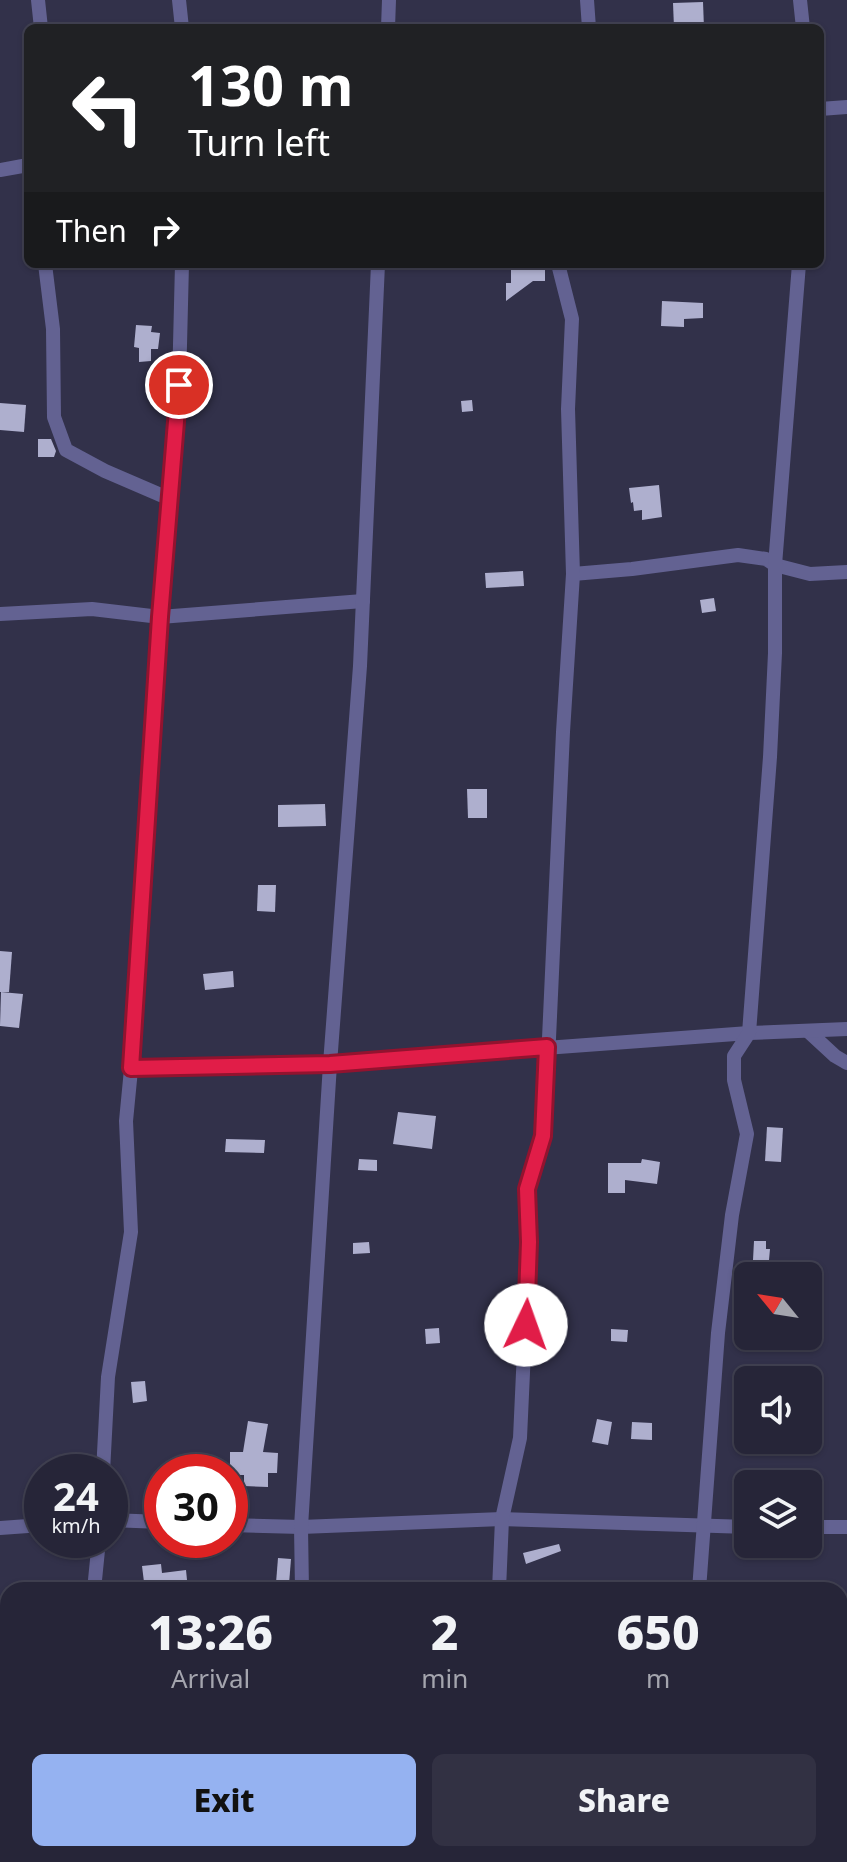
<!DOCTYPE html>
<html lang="en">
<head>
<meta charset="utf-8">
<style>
	body { margin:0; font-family:"Noto Sans",sans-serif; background:#323143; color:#f1f3f6; height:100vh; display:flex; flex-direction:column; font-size:30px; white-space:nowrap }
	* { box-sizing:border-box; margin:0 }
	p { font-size:26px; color:#a4a5ae }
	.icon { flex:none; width:44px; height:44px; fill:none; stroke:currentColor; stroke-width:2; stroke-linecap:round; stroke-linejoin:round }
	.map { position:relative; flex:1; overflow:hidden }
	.details { position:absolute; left:0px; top:1582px; width:848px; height:280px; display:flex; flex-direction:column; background:#262538; border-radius:24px 24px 0 0; box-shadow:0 2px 6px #0004,0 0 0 2px #424253 }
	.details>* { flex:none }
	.hud { position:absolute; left:24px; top:24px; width:800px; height:244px; border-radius:12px; box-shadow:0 2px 6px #0004,0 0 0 2px #424253; background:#202124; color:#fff; overflow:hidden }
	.needle { width:52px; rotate:300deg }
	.tools { position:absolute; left:734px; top:1262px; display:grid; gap:16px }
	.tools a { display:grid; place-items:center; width:88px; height:88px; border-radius:12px; background:#262538; box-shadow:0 2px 6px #0004,0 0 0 2px #424253; font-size:40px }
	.speed { position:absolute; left:24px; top:1454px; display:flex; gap:16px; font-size:40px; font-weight:700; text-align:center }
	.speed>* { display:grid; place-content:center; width:104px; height:104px; border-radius:50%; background:#262538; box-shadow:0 2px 6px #0004,0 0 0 2px #424253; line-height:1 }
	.speed small { font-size:20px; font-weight:400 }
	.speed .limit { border:12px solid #d22; background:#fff; color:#111 }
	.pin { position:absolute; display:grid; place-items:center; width:68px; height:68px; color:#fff; margin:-34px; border:4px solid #fff; border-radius:50%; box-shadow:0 2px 8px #0007 }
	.me { position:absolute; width:88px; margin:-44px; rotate:3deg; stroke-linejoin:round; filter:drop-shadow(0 0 6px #0008) }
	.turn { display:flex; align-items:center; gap:28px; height:168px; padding:0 32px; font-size:36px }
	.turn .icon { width:104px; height:104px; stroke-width:2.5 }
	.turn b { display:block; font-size:56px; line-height:68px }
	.then { display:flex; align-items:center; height:76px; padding:0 32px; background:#0003; gap:16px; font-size:30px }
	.eta { display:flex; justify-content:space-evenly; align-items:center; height:136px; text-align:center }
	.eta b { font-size:48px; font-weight:800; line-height:56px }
	.cta { display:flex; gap:16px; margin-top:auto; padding:16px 32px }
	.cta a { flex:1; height:92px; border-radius:12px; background:#95b2f1; color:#111; font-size:32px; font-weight:800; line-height:92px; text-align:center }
	.cta a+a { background:#323143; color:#f1f3f6 }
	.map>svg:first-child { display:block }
	.building { fill:#aeafce }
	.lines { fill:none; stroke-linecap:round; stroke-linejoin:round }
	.street { stroke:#636292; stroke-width:14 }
	.route-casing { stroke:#92132f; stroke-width:20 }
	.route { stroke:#e11d48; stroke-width:14 }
</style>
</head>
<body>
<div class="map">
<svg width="847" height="1862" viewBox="0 0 847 1862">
	<rect width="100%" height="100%" fill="#32314a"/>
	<!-- building -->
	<g class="building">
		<polygon points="703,2 704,28 674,28 673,3"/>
		<polygon points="511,264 545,264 545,281 533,281 506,301 506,283 511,283"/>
		<polygon points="662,301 703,303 703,318 684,319 684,327 661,326"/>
		<polygon points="136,325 152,326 151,332 160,333 158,349 151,349 151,361 139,362 139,348 134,347"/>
		<polygon points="472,400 473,411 462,412 461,401"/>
		<polygon points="0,403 26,405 24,432 0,430"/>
		<polygon points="38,439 51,439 56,451 54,457 38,457"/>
		<polygon points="659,485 662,517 642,520 642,510 634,511 633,502 631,503 629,488"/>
		<polygon points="523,571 524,586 486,588 485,573"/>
		<polygon points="714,598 716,611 702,613 700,600"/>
		<polygon points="467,789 487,789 487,818 468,818"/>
		<polygon points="325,804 326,826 278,827 278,805"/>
		<polygon points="258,885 276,885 275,912 257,911"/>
		<polygon points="0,951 12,952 9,992 0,992"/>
		<polygon points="233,971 234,987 205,990 203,974"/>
		<polygon points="1,992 23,994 19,1028 0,1026"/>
		<polygon points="398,1112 436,1116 432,1149 393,1144"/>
		<polygon points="767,1127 783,1128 781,1162 765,1161"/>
		<polygon points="226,1139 265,1140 264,1153 225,1152"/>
		<polygon points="359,1159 377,1160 377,1171 358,1170"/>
		<polygon points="642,1159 660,1162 657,1184 625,1180 625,1193 608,1193 608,1163 641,1163"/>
		<polygon points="754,1241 766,1241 766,1249 770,1249 769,1260 753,1260"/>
		<polygon points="369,1242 370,1253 353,1254 353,1243"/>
		<polygon points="439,1328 440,1343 426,1344 425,1329"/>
		<polygon points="611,1329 628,1330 627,1342 611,1341"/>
		<polygon points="145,1381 147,1401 133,1403 131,1382"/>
		<polygon points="597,1419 612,1422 608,1445 592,1442"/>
		<polygon points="248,1421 268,1424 263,1452 278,1453 277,1473 268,1473 268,1487 244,1486 244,1475 230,1475 230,1452 243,1452"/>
		<polygon points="632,1422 652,1423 652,1440 631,1439"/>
		<polygon points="769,1440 816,1440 817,1448 772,1453"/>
		<polygon points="559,1544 561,1551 526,1564 523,1553"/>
		<polygon points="278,1558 291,1559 289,1584 276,1583"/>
		<polygon points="161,1564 162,1573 186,1570 188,1590 145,1590 142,1566"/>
	</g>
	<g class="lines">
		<!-- street -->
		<g class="street">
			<polyline points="38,0 41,28"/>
			<polyline points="179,0 182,28"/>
			<polyline points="587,0 589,28"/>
			<polyline points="800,0 803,28"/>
			<polyline points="388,28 389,0"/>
			<polyline points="820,109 847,107"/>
			<polyline points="0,170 28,165"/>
			<polyline points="45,264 53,329 54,417 66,450 105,471 170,499"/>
			<polyline points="573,574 632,569 738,555 766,559 775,565 810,574 847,572"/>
			<polyline points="0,614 92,609 160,617 363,601"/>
			<polyline points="809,1032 835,1056 847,1063"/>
			<polyline points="131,1068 330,1064 749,1033 847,1029"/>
			<polyline points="103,1472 108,1377 131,1232 126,1121 135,1028 160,617 179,385 182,264"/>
			<polyline points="110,1520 162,1522"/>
			<polyline points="230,1525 301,1527 502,1519 748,1527"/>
			<polyline points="808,1527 847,1527"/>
			<polyline points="0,1528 42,1525"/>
			<polyline points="94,1590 99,1540"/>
			<polyline points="302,1590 301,1527 330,1064 360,666 378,264"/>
			<polyline points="499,1590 502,1519 520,1438 529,1242 527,1189 543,1136 546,1104 563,732 573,574 568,409 572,319 558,264"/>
			<polyline points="699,1590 718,1333 732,1215 747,1134 734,1080 734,1056 749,1033 770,757 775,653 775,565 799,264"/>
			<polyline points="82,1854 83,1862"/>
			<polyline points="303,1854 303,1862"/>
			<polyline points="497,1854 497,1862"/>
			<polyline points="702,1854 703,1862"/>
		</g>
	</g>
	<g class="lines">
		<defs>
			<polyline id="route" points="179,385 160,617 131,1068 330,1064 547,1047 543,1136 527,1189 529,1242 526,1325"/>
		</defs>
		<!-- route casing -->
		<use href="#route" class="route-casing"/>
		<!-- route -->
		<use href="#route" class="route"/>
	</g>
</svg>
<div class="tools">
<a><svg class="needle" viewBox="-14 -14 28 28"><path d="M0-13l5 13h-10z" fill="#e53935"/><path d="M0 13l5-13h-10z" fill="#a4a5ae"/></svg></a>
<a><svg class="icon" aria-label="sound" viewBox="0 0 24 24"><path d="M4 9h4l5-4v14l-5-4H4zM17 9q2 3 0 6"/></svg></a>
<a><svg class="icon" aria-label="layers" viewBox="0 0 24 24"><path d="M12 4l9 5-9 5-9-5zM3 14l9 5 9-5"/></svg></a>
</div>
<div class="speed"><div>24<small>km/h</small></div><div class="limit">30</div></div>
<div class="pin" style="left:179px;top:385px;background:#d93025"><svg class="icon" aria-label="arrive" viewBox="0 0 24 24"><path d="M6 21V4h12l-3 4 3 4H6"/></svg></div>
<svg class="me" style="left:526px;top:1325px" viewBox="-20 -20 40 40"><circle r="19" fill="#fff"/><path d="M0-13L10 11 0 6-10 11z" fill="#e11d48"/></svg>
<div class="hud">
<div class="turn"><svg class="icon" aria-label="left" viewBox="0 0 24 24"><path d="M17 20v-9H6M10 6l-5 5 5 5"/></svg><div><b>130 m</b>Turn left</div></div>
<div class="then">Then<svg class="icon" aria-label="right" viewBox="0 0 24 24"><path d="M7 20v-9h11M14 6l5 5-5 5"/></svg></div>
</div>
<section class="details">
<div class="eta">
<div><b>13:26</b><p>Arrival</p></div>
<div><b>2</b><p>min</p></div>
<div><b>650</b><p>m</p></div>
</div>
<div class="cta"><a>Exit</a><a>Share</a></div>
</section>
</div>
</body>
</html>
